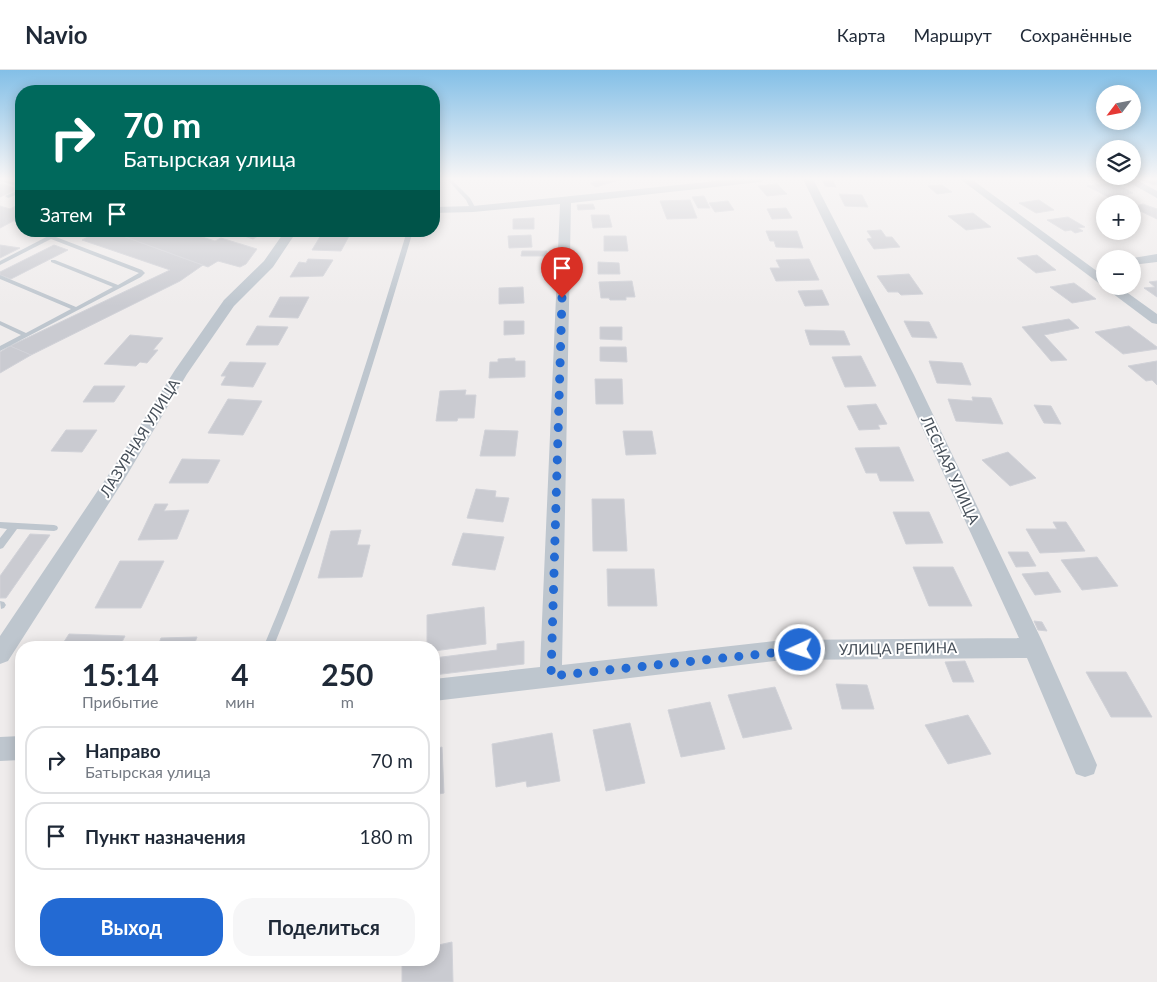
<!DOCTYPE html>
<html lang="ru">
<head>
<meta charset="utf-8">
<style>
	body { margin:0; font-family:Lato,sans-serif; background:#f6f6f7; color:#1f2937; height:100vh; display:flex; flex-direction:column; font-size:19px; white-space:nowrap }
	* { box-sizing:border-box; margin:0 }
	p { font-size:16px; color:#747a83 }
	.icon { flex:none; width:28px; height:28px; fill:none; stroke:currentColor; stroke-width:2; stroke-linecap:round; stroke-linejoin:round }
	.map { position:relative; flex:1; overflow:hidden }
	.details { position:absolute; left:15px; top:571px; width:425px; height:325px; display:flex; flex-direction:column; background:#fff; border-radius:20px; box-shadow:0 2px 12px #0003 }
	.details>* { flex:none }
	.top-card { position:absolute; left:15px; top:15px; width:425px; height:152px; border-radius:20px; box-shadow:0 2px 12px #0003; background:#00695c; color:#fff; overflow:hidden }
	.needle { width:32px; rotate:238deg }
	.fabs { position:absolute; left:1096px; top:15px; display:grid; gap:10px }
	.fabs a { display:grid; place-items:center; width:45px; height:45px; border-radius:50%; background:#fff; box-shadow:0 2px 12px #0003; font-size:25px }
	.pin { position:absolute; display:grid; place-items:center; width:42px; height:42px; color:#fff; margin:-51px -21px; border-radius:50% 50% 50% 0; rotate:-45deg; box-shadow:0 0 5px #0007 }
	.pin .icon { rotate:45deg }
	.me { position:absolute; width:55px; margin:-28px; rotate:267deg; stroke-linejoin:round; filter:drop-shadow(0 0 4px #0008) }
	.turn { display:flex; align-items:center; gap:18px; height:105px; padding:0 25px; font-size:22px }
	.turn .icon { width:65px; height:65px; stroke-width:2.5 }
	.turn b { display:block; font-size:35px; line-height:42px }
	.then { display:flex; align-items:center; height:48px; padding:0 25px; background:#0003; gap:10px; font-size:19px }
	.eta { display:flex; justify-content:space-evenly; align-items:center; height:85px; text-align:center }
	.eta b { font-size:30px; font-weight:700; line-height:35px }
	.button { display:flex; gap:10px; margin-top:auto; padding:10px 25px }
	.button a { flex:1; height:58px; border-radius:20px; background:#236ad3; color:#fff; font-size:20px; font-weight:700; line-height:58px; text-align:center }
	.button a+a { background:#f6f6f7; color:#1f2937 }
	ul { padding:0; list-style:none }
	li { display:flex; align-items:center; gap:15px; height:68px; margin:0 10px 8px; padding:0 15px; border:2px solid #e0e1e3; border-radius:20px }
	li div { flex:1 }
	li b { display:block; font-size:19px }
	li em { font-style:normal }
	header { display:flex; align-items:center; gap:30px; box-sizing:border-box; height:70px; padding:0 25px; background:#fff; border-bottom:1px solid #e0e1e3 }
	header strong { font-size:24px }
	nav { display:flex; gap:28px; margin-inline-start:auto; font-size:18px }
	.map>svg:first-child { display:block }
	.building { fill:#cacbd1; stroke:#d1d2d8 }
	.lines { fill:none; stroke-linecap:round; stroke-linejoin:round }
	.lane { fill:#bec6ce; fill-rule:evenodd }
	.street { fill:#bec6ce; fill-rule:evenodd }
	.route { stroke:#236ad3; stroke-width:9; stroke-dasharray:0 16.2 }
	.labels { text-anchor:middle; stroke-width:4; stroke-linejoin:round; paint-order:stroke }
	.street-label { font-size:15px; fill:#464f59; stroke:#fff }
</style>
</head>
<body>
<header>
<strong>Navio</strong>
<nav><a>Карта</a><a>Маршрут</a><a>Сохранённые</a></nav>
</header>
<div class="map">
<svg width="1157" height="912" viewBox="0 0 1157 912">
	<rect width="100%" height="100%" fill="#efecec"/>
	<!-- building -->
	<g class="building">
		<polygon points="605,109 622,109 596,117 590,113"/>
		<polygon points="822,109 832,109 836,117 825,116"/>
		<polygon points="1140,109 1157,109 1157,115 1154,115"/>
		<polygon points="1108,113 1114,116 1118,115 1133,123 1110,128 1087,116"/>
		<polygon points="2,114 18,119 0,127 0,115"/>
		<polygon points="777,114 787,124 767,126 758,116"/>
		<polygon points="942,115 952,122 937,124 928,116"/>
		<polygon points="839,124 862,125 868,137 845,136"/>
		<polygon points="704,126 710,138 698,138 692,127"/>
		<polygon points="690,130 697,148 667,149 660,131"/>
		<polygon points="1039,130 1054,140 1036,143 1019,133"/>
		<polygon points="728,131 734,140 715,142 709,133"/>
		<polygon points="21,133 21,147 0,158 0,136 10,139"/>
		<polygon points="593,134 595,139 578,140 577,135"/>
		<polygon points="1143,134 1157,139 1157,149 1132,137"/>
		<polygon points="786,138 792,148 772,149 767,139"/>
		<polygon points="973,143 991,157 966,160 948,146"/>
		<polygon points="591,145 609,145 612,157 593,158"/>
		<polygon points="1068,147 1085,157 1078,158 1083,161 1075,163 1071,160 1065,161 1047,150"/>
		<polygon points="534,148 534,159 513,159 513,149"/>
		<polygon points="881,160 886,167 892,167 900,177 874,179 867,169 872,168 867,161"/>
		<polygon points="99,161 109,161 203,195 180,211 31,285 10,276 170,200 82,170"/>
		<polygon points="109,161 192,161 189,163 215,171 221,168 257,179 246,194 240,197 218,191 208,197"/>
		<polygon points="230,161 266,161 253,169"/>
		<polygon points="766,161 797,161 803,178 776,177 774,171 770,171"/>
		<polygon points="321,165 349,166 341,181 312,180"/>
		<polygon points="531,165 532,177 509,178 508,166"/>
		<polygon points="604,166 626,166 628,181 604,181"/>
		<polygon points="0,175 20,178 0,188"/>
		<polygon points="54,175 68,180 11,209 0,205 0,202"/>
		<polygon points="522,181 547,181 547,186 521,186"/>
		<polygon points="1037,185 1056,200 1036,203 1017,188"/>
		<polygon points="308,189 333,190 323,206 290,207 299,192 306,193"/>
		<polygon points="809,189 819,210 776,211 770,198 780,198 776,190"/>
		<polygon points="598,192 619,193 620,204 598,204"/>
		<polygon points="909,204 923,224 901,225 898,222 888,222 877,206"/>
		<polygon points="632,211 635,227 626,227 626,230 610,230 609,228 601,228 599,212"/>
		<polygon points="1157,211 1157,227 1144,218 1155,217 1149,212"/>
		<polygon points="1074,213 1096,229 1072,233 1050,217"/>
		<polygon points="523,217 524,233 499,234 499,218"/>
		<polygon points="822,220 829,235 805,236 798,221"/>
		<polygon points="280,227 309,227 298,248 269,247"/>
		<polygon points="1069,249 1079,258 1044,265 1067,290 1051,291 1022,257"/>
		<polygon points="504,251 524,251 524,264 504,265"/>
		<polygon points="904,251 929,252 937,268 912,267"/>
		<polygon points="257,256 288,257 278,275 246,275"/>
		<polygon points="1129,256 1157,277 1157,279 1123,284 1095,262"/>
		<polygon points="600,257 622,257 622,270 600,269"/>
		<polygon points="805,260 844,261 850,275 810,275"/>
		<polygon points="130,265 163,268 153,280 158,280 147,293 140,292 136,296 104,294"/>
		<polygon points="10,276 31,285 0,303 0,282"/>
		<polygon points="600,277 626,277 627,292 600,291"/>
		<polygon points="861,286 876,316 845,317 832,287"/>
		<polygon points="515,288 515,291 525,291 525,307 489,308 490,292 498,292 498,289"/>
		<polygon points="929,291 962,293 971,315 937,313"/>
		<polygon points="1157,291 1157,315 1152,310 1146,311 1128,296"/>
		<polygon points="230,292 266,293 253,317 221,315 226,306 221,306"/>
		<polygon points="595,309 622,309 623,334 596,334"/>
		<polygon points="94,316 125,316 114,332 83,332"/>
		<polygon points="466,320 465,325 476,325 474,348 458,348 457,351 436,351 440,321"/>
		<polygon points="972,327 991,328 1003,354 956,351 948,329 973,331"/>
		<polygon points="228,329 262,331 243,365 208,363"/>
		<polygon points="876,334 887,354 878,355 880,359 859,360 847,336"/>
		<polygon points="1034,335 1051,336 1061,354 1044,353"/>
		<polygon points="66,360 97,360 82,382 51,381"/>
		<polygon points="485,360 518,361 515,386 480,386"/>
		<polygon points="623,361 652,361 656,384 626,385"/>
		<polygon points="899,377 914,411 880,411 877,403 866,403 855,378"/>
		<polygon points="1008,382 1036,408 1010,416 982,390"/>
		<polygon points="182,389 220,390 208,413 169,413"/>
		<polygon points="476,419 496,421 495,427 509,428 503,452 467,448"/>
		<polygon points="592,429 624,429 627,481 593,481"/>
		<polygon points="155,434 168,434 164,441 189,440 177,469 138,470"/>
		<polygon points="893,442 929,442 943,473 906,474"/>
		<polygon points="1053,452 1066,452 1085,481 1040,483 1026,459 1057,459"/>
		<polygon points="361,460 357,475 370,475 362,507 318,508 331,461"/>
		<polygon points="463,463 504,467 495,500 452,495"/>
		<polygon points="30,464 50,465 6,528 0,528 0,506"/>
		<polygon points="1008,482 1028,482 1036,496 1016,497"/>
		<polygon points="1097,487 1118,516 1082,520 1061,490"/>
		<polygon points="120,491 164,491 141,538 95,538"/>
		<polygon points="913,497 953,497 972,536 929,536"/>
		<polygon points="607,499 654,499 657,536 608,536"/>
		<polygon points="1048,502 1061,522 1035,525 1022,504"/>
		<polygon points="484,537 486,574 434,581 434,578 427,578 427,545"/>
		<polygon points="1034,551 1042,552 1047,561 1038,560"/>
		<polygon points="69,564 125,566 119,578 60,578"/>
		<polygon points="197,567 193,578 157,578 161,568"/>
		<polygon points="524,571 524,594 434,605 434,588 497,580 497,574"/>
		<polygon points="965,591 974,612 953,612 945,592"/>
		<polygon points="1086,602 1126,602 1152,647 1111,647"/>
		<polygon points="836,614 867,615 874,639 842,639"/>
		<polygon points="775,617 792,659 743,668 728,625"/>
		<polygon points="710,632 725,679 681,687 668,640"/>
		<polygon points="968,645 991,684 948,694 925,655"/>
		<polygon points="630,653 645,713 606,721 593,660"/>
		<polygon points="552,663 560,711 527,717 526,711 496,717 492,674"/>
		<polygon points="442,677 444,723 434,725 434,679"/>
		<polygon points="452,872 453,912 402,912 402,890 434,890 434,876"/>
	</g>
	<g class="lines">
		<!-- lane -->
		<g class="lane">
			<polygon points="0,109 21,114 21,117 0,111"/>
			<polygon points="447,109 451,109 470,128 476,139 475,140 471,140 466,130"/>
			<polygon points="21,119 21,123 8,128 5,126"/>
			<polygon points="58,161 66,161 56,167 142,200 145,203 141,207 0,281 0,276 21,265 0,255 0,251 26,263 71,239 0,209 0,205 76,237 113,217 51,192 51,190 55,190 118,215 139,203 51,169 0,195 0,191"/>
			<path d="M 407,161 L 413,161 C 371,302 329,442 273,578 L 263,578 C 321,442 364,302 407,161 Z"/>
			<polygon points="0,452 54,455 57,456 58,458 57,460 54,461 17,459 3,478 0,479 0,468 7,459 0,458"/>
			<polygon points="0,531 4,532 6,535 4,538 1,539"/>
		</g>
		<!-- street -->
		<g class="street">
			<polygon points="736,109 765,109 760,112 571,133 562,595 783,570 1019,568 898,305 803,109 813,109 914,305 1042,571 1097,695 1094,704 1085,707 1076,704 1027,588 783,590 434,631 434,609 540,597 560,134 473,142 434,143 434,137 473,136"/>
			<polygon points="960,109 971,109 1105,207 1105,216 1118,216 1157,244 1157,254 1152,253"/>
			<polygon points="1123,109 1135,109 1157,121 1157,128"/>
			<polygon points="285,161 297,161 273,197 234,236 187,304 127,405 8,591 0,594 0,566 115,395 175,300 224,230 264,191"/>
			<polygon points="1157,184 1157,192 1132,195 1132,189 1127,189"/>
			<polygon points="21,666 21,690 0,691 0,667"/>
		</g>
	</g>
	<!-- sky -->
	<linearGradient id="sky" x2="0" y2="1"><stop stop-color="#83bfe7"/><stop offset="0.46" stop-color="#f8f6f6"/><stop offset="1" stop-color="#f8f6f6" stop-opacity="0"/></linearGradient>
	<rect width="1157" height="236" fill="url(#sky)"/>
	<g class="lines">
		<!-- route -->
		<polyline class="route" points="562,228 551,606 800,580"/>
	</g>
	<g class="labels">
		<!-- street labels -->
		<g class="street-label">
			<text transform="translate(140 368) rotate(-58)" y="5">ЛАЗУРНАЯ УЛИЦА</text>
			<text transform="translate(950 400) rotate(65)" y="5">ЛЕСНАЯ УЛИЦА</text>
			<text transform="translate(898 579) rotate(-1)" y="5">УЛИЦА РЕПИНА</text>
		</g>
	</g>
</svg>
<div class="fabs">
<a><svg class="needle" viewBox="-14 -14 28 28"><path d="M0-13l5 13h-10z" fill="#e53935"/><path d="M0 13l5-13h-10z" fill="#747a83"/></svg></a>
<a><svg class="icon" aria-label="layers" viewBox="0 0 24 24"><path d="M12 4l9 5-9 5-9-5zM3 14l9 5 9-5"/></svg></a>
<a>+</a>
<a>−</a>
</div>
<div class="pin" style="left:562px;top:228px;background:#d93025"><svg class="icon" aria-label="arrive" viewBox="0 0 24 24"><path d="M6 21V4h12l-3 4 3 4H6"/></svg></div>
<svg class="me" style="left:800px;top:580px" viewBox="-20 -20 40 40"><circle r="17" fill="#236ad3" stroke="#fff" stroke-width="3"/><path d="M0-11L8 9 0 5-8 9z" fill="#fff"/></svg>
<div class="top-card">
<div class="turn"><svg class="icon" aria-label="right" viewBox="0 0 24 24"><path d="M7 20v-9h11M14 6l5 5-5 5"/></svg><div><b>70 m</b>Батырская улица</div></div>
<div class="then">Затем<svg class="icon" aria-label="arrive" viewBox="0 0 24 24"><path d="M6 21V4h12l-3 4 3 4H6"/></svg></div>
</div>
<section class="details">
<div class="eta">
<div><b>15:14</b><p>Прибытие</p></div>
<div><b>4</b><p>мин</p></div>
<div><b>250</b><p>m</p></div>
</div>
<ul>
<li><svg class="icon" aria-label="right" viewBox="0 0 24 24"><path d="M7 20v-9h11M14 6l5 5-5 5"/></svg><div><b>Направо</b><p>Батырская улица</p></div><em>70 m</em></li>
<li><svg class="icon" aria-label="arrive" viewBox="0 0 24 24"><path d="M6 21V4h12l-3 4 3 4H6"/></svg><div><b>Пункт назначения</b></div><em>180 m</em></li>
</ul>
<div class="button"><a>Выход</a><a>Поделиться</a></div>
</section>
</div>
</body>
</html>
